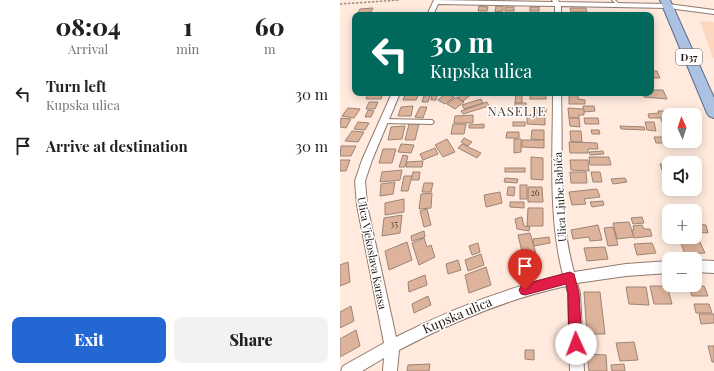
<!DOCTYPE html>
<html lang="en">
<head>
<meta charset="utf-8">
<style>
	body { margin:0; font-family:"Playfair Display",serif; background:#f2f2f2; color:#202124; height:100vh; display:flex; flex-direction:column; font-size:15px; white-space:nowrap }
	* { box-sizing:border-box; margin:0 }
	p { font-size:13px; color:#757577 }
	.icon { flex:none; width:22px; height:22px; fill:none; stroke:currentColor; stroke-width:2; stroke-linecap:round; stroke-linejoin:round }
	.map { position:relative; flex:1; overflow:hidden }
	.side { display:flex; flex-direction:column; background:#fff; width:340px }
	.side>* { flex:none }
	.guide { position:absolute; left:12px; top:12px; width:302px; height:84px; border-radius:8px; box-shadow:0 2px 10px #0003; background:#00695c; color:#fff; overflow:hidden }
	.needle { width:26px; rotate:357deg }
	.tools { position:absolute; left:322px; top:108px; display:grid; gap:8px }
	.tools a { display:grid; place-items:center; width:40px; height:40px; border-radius:8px; background:#fff; box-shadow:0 2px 10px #0003; font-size:20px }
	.pin { position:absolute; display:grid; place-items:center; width:34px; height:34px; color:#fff; margin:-41px -17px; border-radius:50% 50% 50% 0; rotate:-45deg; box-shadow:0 0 4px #0007 }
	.pin .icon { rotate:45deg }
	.me { position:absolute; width:44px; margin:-22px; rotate:358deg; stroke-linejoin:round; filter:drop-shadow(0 0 3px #0008) }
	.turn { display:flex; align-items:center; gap:14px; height:84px; padding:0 12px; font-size:18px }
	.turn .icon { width:52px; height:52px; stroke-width:2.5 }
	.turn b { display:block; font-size:28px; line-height:34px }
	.eta { display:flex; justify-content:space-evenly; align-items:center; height:68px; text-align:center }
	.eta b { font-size:24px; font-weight:800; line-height:28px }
	.primary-button { display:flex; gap:8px; margin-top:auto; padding:8px 12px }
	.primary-button a { flex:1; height:46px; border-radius:8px; background:#2367d3; color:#fff; font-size:16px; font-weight:800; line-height:46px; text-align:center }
	.primary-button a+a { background:#f2f2f2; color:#202124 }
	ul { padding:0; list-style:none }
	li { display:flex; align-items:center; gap:12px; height:52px; padding:0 12px }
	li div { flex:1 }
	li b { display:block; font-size:15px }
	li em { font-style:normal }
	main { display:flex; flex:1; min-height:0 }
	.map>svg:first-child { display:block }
	.green { fill:#fed7bf }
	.building { fill:#ddb49b; stroke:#9c8476 }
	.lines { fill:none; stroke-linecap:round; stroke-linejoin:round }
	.lane-casing { stroke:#917a6d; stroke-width:2 }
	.street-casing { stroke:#917a6d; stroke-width:2 }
	.primary-casing { stroke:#586c8d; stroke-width:2 }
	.path { stroke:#9f9086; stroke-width:1.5; stroke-dasharray:2.5 1.5; stroke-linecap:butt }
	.lane { fill:#fff; fill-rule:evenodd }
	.street { fill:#fff; fill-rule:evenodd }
	.primary { fill:#adc1e2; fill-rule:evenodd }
	.route { fill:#e11d48; stroke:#92132f }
	.labels { text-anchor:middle; stroke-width:3; stroke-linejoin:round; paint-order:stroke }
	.number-label { font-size:9px; fill:#504035 }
	.shield { fill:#fff; stroke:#645e5a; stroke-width:1 }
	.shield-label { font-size:10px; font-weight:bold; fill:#211913 }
	.street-label { font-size:11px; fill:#211913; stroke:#fff }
	.quarter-label { font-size:13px; letter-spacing:1px; fill:#4d382c; stroke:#fff }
	.near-street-label { font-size:13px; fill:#211913; stroke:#fff }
</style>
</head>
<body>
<main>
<section class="side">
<div class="eta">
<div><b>08:04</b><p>Arrival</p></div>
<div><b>1</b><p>min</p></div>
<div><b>60</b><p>m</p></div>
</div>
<ul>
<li><svg class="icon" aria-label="left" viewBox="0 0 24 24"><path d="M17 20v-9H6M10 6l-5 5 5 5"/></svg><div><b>Turn left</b><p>Kupska ulica</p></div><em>30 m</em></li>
<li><svg class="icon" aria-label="arrive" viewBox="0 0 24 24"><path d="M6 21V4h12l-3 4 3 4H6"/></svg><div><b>Arrive at destination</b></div><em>30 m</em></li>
</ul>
<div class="primary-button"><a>Exit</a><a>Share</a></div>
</section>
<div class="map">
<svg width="374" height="371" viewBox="0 0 374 371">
	<rect width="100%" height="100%" fill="#ffeadd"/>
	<!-- green -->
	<polygon class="green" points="360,21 374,22 374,58 373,58"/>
	<!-- building -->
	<g class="building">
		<polygon points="139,6 148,7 147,11 138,11"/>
		<polygon points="156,6 163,6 163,11 155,12"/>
		<rect x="165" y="7" width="9" height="4"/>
		<rect x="190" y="7" width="9" height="4"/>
		<polygon points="33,8 31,12 18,13 20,9"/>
		<polygon points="230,8 246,8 247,12 231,12"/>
		<polygon points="311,71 317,71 320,78 311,78"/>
		<polygon points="312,90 323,90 327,99 304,97 303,93 311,93 313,92"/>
		<polygon points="28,93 43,93 41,99 26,99"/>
		<polygon points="66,93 79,93 76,100 63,100"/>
		<polygon points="85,93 91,93 88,102 82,102"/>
		<polygon points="92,93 98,93 96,100 91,100"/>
		<polygon points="106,93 114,97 105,104 98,100"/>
		<polygon points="124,93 133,93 123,101 117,98"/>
		<polygon points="176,93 182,93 182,103 175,103"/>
		<rect x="190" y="93" width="16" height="6"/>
		<polygon points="229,94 238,95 238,99 245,100 245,104 229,104"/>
		<polygon points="116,97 124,102 115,109 107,104"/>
		<polygon points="141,99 143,103 124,109 122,105"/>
		<polygon points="29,102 38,102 35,109 26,109"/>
		<polygon points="147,102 149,106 123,114 121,111"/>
		<rect x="175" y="103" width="11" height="4"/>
		<polygon points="73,106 71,116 58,116 61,107"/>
		<polygon points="243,106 254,106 255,111 244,112"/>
		<polygon points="80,107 87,107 83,118 75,117"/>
		<polygon points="194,107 206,108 206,113 194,113"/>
		<polygon points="8,108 20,109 14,118 2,116"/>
		<polygon points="228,108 244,109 244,115 239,115 239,118 229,118"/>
		<polygon points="28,110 34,111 31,117 25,117"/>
		<polygon points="318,111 329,111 331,115 329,115 329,122 322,122 321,118 309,118 308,114 319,113"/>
		<polygon points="133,115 133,123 114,123 115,116"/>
		<polygon points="187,115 205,116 205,125 187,124"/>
		<polygon points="1,118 11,119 6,128 0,127"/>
		<polygon points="229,118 239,118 240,127 230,126"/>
		<polygon points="244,118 258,118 259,124 245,124"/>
		<polygon points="18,122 29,123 25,130 14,129"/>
		<rect x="173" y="122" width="12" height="4"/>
		<polygon points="305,122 314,122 316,131 307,130"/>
		<polygon points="69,124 79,124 75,140 65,140"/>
		<polygon points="113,124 126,124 124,134 111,134"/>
		<polygon points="144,124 144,128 129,128 129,125"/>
		<polygon points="65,126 62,139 48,140 51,127"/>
		<polygon points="280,126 304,127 305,130 281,129"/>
		<polygon points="192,130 204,130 204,140 191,139"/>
		<polygon points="251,130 259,130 260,134 252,134"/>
		<polygon points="12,131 24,132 18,142 5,141"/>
		<polygon points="230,131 241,131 242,142 231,142"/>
		<polygon points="167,132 179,132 179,138 166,138"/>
		<polygon points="325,135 329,135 329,141 340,141 342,146 329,147 328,143 316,143 314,137 326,137"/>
		<polygon points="124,138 132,142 128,146 121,142"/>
		<polygon points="107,139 115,152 103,157 95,145"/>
		<polygon points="174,139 181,139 181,152 174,153"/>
		<polygon points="182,140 204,140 204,148 182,147"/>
		<polygon points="229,142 257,143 258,149 248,149 248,153 230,153"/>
		<polygon points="61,144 74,145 71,153 58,152"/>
		<polygon points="122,144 141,153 137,158 118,148"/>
		<polygon points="1,146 16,146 11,156 0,156"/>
		<polygon points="95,148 98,154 83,160 80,154"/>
		<polygon points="43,149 56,149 52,163 39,163"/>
		<polygon points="263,151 264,154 250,155 249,152"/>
		<polygon points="63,155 68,156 65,167 59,167"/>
		<polygon points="191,157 203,158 203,180 191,179"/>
		<polygon points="249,157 269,157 271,165 250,165"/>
		<polygon points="0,160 10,160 6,171 0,171"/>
		<polygon points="230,160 248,160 249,171 231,170"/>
		<polygon points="83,161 82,167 66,167 67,162"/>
		<polygon points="320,164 329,164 329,170 322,170"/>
		<rect x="165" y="168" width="20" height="4"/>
		<polygon points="62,170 60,180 40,182 42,172"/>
		<polygon points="73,172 80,172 79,180 71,180"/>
		<polygon points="230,172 246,172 247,183 231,183"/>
		<polygon points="251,172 260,172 262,182 253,182"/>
		<polygon points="64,176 72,176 68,191 61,191"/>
		<polygon points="165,178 178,179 177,183 164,182"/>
		<polygon points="285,178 287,182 273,184 271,179"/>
		<polygon points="55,182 53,194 40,196 41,184"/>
		<polygon points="84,183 93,183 91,192 82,192"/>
		<rect x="180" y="185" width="7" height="14"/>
		<polygon points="168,187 175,187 174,196 167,195"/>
		<polygon points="188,187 202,187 203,202 188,202"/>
		<polygon points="257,189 260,197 244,199 246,204 232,205 229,192"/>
		<polygon points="160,192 162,203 146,207 144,195"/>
		<polygon points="92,193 91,208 79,209 81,194"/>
		<polygon points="64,199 64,212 45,215 45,203"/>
		<polygon points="263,201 264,205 252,207 250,202"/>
		<polygon points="170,202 184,202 184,208 170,207"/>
		<polygon points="188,208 203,208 203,226 187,226"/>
		<polygon points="87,209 91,225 84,227 80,211"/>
		<polygon points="62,215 60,233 42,236 44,218"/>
		<polygon points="182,217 184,226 190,227 189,231 177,229 175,219"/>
		<polygon points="302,217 304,223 293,224 291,218"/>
		<polygon points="289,222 294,237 277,239 273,223"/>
		<polygon points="355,224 366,225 368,233 356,232"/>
		<polygon points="258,225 262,240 250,241 249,237 233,239 231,230"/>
		<polygon points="302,225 304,229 310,229 312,236 294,238 292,230 294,230 293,226"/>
		<polygon points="273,227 278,245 268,246 264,228"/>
		<polygon points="84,231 85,237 72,241 71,236"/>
		<polygon points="190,233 197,257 184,260 178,235"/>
		<polygon points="209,237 210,243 194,246 193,239"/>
		<polygon points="84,238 87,247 91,245 95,257 79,265 72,243"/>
		<polygon points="359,240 365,253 345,254 340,241"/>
		<polygon points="67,242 72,260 49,270 45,251"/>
		<polygon points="138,243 140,252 132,255 129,246"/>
		<polygon points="312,243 316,253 297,255 294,244"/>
		<polygon points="265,247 268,259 247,261 244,248"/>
		<polygon points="141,254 144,265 128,271 125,260"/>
		<polygon points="195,258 199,271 179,278 175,265"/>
		<polygon points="118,260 121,270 108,274 106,264"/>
		<polygon points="8,262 10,282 0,286 0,265"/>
		<polygon points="146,267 151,285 129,293 125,275"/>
		<polygon points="85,275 87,285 69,292 68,282"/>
		<polygon points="310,286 327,286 332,304 314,304"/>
		<polygon points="349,286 364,286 368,296 352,296"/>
		<polygon points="286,287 306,287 309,305 289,304"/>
		<polygon points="244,292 260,292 265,334 247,334"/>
		<polygon points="88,296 91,305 74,313 72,304"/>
		<polygon points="354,304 369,304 372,313 356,313"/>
		<polygon points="11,306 14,321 0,328 0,312"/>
		<polygon points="359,314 374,314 374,323 361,324"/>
		<polygon points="16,330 20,346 0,357 0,339"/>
		<polygon points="294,342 298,360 280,361 276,343"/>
		<polygon points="368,346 374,346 374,362 372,362"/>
		<polygon points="185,350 194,350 194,360 185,359"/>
		<polygon points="247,354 266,355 267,371 249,371"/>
		<polygon points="90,364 89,371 67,371 68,365"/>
		<polygon points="284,364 285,371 272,371 271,365"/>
	</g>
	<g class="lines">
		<defs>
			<g id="lane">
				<polygon points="272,0 275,0 280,5 278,6"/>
				<polygon points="44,119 92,120 94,122 92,124 44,123 42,121"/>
			</g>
			<g id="street">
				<polygon points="94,0 213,2 212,0 218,0 219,2 328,4 374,10 374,14 328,8 221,6 221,15 215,15 215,6 98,4 93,15 87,15"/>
				<path d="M 52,93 L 60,93 L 32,160 L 25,181 L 27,205 L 56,337 C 109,310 165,288 223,275 C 208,216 213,153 213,93 L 221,93 C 223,151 218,216 234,272 L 286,264 L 329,261 L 329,273 L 286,276 L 237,283 L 240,293 L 244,371 L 230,371 L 228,293 L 226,286 C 167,299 112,322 59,350 L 57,371 L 43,371 L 44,358 L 22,371 L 1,371 L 3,366 L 44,343 L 17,205 L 15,181 L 22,160 Z"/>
				<polygon points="355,260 374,261 374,273 355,272"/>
			</g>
			<polygon id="primary" points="320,0 330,0 374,98 374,118 369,116 367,113"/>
		</defs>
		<!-- lane casing -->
		<use href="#lane" class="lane-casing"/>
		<!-- street casing -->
		<use href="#street" class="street-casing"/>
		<!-- primary casing -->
		<use href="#primary" class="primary-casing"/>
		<!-- path -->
		<polyline class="path" points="0,4 60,0"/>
		<!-- lane -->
		<use href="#lane" class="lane"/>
		<!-- street -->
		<use href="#street" class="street"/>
		<!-- primary -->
		<use href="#primary" class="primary"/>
	</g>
	<!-- route -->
	<polygon class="route" points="230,272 234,274 239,293 242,344 240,349 236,350 231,349 229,344 228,293 226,284 185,295 181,294 179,290 181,286 185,284"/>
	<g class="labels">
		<!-- number labels -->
		<g class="number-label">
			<text x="195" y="196">26</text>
			<text x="54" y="227">35</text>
		</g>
		<!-- shield labels -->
		<rect class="shield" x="336" y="49" width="26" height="16" rx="3"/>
		<g class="shield-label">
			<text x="349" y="61">D37</text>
		</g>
		<!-- street labels -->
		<g class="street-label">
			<text transform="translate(220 197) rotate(-93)" y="4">Ulica Ljube Babića</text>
			<text transform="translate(32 253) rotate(79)" y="4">Ulica Vjekoslava Karasa</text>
		</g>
		<!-- quarter labels -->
		<g class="quarter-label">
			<text x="177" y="116">NASELJE</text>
		</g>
		<!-- near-street labels -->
		<g class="near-street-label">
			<text transform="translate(117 315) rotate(-23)" y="5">Kupska ulica</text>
		</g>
	</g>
</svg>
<div class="tools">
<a><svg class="needle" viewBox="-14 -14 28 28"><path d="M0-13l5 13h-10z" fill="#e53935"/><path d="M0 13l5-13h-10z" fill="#757577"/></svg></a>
<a><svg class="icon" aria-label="sound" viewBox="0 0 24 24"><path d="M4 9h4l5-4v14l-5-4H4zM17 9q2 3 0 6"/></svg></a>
<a>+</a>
<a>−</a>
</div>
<div class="pin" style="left:185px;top:290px;background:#d93025"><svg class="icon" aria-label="arrive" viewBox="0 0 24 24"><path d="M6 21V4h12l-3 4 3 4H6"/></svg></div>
<svg class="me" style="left:236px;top:344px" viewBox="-20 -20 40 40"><circle r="19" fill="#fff"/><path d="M0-13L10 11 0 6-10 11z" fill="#e11d48"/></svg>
<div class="guide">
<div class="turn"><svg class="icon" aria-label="left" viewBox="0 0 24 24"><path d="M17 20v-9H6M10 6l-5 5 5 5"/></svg><div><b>30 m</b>Kupska ulica</div></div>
</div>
</div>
</main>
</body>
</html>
